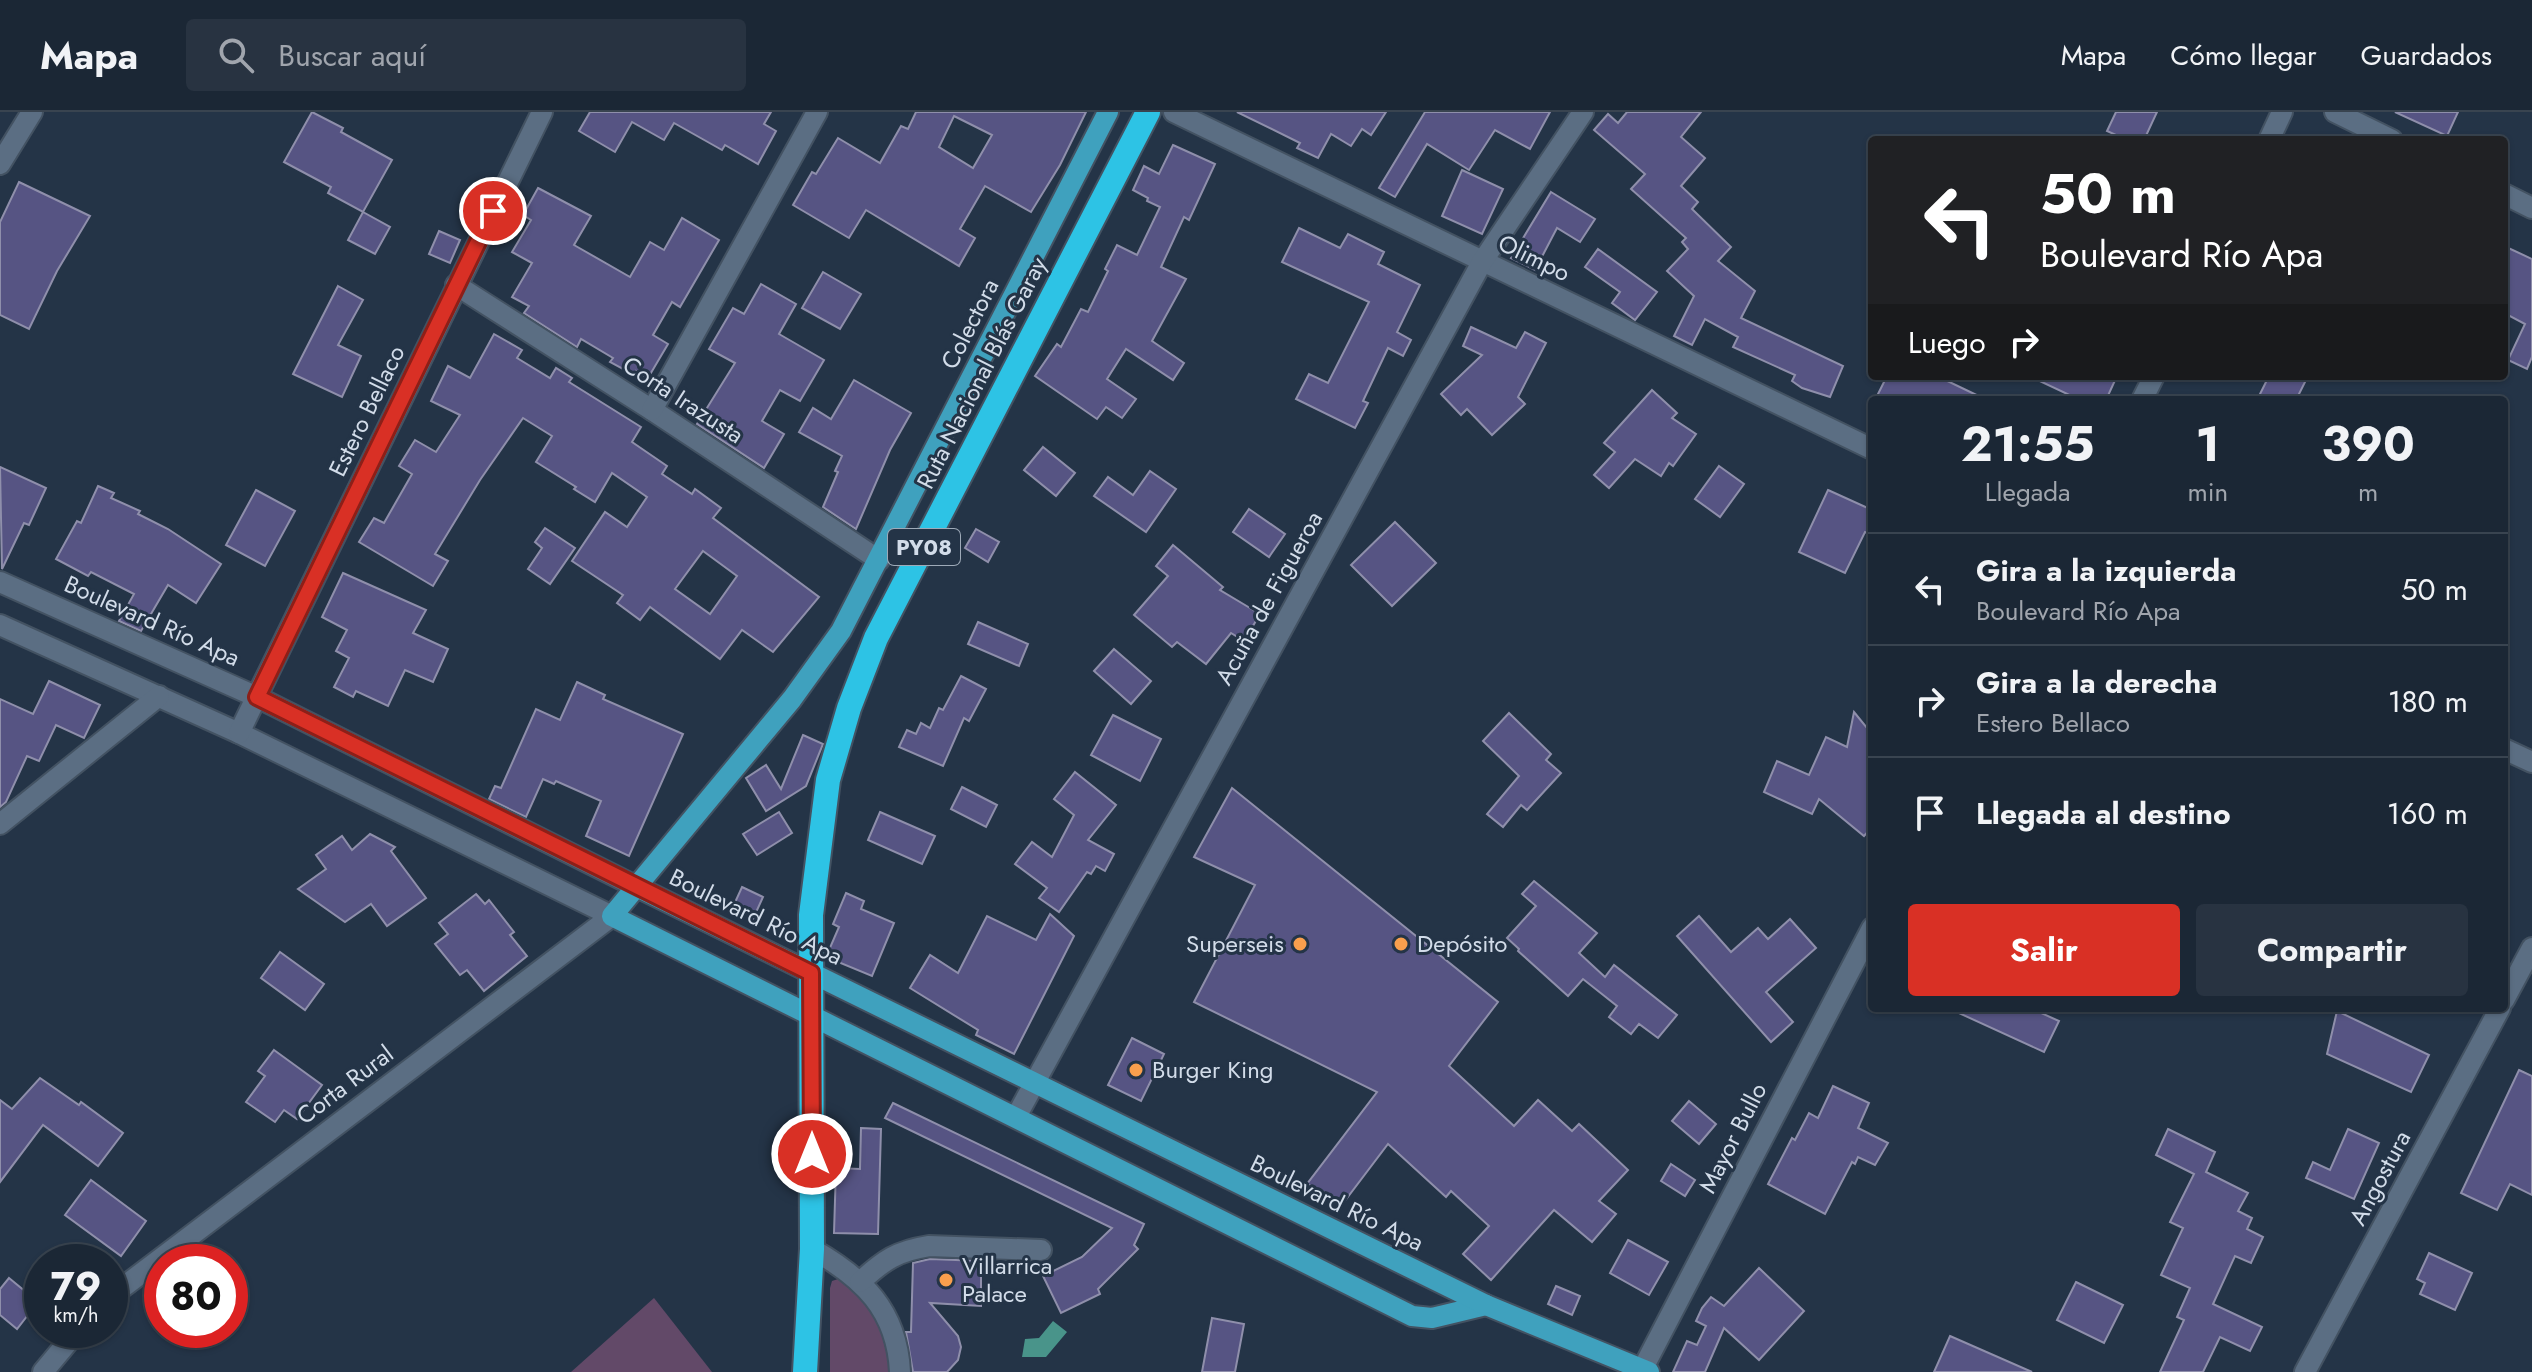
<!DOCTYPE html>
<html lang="es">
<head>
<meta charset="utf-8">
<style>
	body { margin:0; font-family:Jost,sans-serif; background:#283341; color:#f1f3f6; height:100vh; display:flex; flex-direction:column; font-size:30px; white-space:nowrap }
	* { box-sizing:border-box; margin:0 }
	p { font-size:26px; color:#a0a5ad }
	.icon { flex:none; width:44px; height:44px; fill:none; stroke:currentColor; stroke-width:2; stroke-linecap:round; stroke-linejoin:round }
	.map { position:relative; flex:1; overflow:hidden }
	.panel { position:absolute; left:1868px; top:284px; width:640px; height:616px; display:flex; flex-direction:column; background:#1b2735; border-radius:8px; box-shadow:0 2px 6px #0004,0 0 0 2px #394450 }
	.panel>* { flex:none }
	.hud { position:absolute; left:1868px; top:24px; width:640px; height:244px; border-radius:8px; box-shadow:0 2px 6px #0004,0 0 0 2px #394450; background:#202124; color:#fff; overflow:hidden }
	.speed { position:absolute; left:24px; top:1132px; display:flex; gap:16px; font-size:40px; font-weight:700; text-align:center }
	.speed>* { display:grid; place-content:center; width:104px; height:104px; border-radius:50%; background:#1b2735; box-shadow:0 2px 6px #0004,0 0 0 2px #394450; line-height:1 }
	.speed small { font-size:20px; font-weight:400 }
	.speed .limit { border:12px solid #d22; background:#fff; color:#111 }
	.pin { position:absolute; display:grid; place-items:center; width:68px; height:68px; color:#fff; margin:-34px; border:4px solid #fff; border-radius:50%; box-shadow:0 2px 8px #0007 }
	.me { position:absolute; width:88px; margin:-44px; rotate:0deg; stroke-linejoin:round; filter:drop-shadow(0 0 6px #0008) }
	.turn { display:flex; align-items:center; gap:28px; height:168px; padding:0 40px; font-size:36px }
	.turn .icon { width:104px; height:104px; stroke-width:2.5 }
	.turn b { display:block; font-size:56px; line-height:68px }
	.then { display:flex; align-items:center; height:76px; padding:0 40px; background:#0003; gap:16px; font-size:30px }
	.eta { display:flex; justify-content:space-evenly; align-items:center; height:136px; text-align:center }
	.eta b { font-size:48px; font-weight:700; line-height:56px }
	.cta { display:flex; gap:16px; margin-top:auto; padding:16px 40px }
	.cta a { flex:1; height:92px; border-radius:8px; background:#d93025; color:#fff; font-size:32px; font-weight:700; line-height:92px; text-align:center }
	.cta a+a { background:#283341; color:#f1f3f6 }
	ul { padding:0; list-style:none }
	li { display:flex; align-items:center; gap:24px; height:112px; padding:0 40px; border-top:2px solid #394450 }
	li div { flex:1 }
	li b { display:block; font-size:30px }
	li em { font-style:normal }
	header { display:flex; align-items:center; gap:48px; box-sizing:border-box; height:112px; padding:0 40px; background:#1b2735; border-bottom:2px solid #394450 }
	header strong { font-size:38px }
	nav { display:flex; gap:44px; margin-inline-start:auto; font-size:28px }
	.search { width:560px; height:72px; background:#283341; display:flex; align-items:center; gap:20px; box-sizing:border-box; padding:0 28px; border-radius:8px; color:#a0a5ad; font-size:30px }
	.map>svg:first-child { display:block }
	.green { fill:#624968 }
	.water { fill:#49948a }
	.building { fill:#565483; stroke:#8f8fab; stroke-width:2; fill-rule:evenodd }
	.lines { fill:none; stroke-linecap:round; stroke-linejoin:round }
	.minor-casing { stroke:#435262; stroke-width:24 }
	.major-casing { stroke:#435262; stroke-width:24 }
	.highway-casing { stroke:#435262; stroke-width:28 }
	.minor { stroke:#5b6e83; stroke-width:20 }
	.major { stroke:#3fa1be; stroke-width:20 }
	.highway { stroke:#2dc3e5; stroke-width:24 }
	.route-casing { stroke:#8d1f18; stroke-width:20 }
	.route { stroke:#d93025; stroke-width:14 }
	.poi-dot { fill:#f99f4d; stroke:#243447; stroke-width:3 }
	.labels { text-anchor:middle; stroke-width:6; stroke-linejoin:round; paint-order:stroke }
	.shield { fill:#243447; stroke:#9eaab8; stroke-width:2 }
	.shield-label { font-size:22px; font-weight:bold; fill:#d2dce9 }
	.street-label { font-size:24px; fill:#d2dce9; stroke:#243447 }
	.poi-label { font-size:24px; fill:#d2dce9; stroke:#243447; text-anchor:start }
</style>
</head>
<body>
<header>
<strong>Mapa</strong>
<div class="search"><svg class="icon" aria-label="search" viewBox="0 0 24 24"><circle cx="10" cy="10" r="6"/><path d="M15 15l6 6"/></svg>Buscar aquí</div>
<nav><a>Mapa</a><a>Cómo llegar</a><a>Guardados</a></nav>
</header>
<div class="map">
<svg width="2532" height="1260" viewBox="0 0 2532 1260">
	<rect width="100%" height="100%" fill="#243447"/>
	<!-- green -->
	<g class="green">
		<path d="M 838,1167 C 873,1179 885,1228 890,1260 L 830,1260 L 830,1176 L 832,1169 Z"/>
		<polygon points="654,1186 712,1260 571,1260"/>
	</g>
	<!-- water -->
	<polygon class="water" points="1053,1209 1067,1220 1046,1245 1022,1245 1025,1227 1039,1226"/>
	<!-- building -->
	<g class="building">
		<polygon points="312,0 343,16 341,20 392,48 363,100 328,81 331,75 284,50"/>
		<polygon points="590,0 771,0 764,12 776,19 758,52 725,33 722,38 674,11 664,28 632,10 615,40 579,19"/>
		<path d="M 916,0 L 1086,0 L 1060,53 L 1031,100 L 985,74 L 960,117 L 975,126 L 959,154 L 866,98 L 849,126 L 793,93 L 812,60 L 816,62 L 838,26 L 880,51 L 901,14 L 908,17 ZM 954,4 L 992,23 L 973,56 L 939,35 Z"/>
		<polygon points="1237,0 1386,0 1371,23 1362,17 1351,34 1331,22 1318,46 1297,36 1300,31"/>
		<polygon points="1425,0 1550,0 1530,37 1495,18 1469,58 1427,32 1395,85 1379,76"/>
		<polygon points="1627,0 1701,0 1681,25 1705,46 1681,74 1698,90 1692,97 1731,135 1718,149 1755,179 1741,206 1843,254 1830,285 1802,276 1792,269 1795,263 1733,235 1738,225 1705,207 1692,233 1674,224 1694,184 1667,159 1688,137 1682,130 1686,126 1631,77 1645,62 1594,18 1608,2 1618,11"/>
		<polygon points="2116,0 2157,0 2144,28 2127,28 2107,19"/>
		<polygon points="2395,0 2458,0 2447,24"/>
		<polygon points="1173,33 1215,52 1189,108 1184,105 1161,155 1186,167 1152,229 1184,251 1173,268 1126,237 1107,267 1136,287 1122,306 1106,295 1097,307 1035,264 1057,232 1061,235 1081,197 1088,200 1108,159 1105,157 1117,133 1137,143 1160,95 1147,89 1148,86 1133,78 1144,54 1159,62"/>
		<polygon points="1462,58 1503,77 1482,122 1442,104"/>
		<polygon points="19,70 90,104 57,159 29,217 0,203 0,110"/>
		<polygon points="538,76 591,104 574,133 630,165 650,130 664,138 682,106 719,128 680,195 672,190 653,223 668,232 648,266 636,259 634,263 610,250 613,246 581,227 577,235 524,201 529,194 512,185 532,151 512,140 531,108 523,103"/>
		<polygon points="1551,80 1595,107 1580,130 1557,116 1535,158 1511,146"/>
		<polygon points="363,100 390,115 375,142 348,128"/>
		<polygon points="1299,116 1340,136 1348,122 1384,140 1378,152 1420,173 1397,220 1411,228 1403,244 1388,236 1363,289 1368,291 1355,316 1296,287 1309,262 1328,271 1369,190 1282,150"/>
		<polygon points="439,119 460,128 450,151 429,142"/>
		<polygon points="2504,134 2532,147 2532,245 2527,257 2508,248 2525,212 2504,201"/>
		<polygon points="1598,137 1657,180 1635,208 1612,191 1620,180 1585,155"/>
		<polygon points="823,160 861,182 840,217 802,196"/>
		<polygon points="761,172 796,192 779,222 824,248 800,289 780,278 762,309 784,322 764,356 697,312 735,251 709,237 733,196 744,202"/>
		<polygon points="338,174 363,188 338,233 361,244 342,285 293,262"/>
		<polygon points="1471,215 1516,236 1525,220 1546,231 1518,285 1525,292 1492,323 1467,297 1461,303 1441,282 1482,243 1463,234"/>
		<path d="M 494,222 L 522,238 L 517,246 L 550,266 L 556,256 L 572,266 L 569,270 L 641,315 L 632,330 L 667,354 L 662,362 L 692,382 L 695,377 L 721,396 L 713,406 L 819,485 L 773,540 L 742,518 L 720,547 L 650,495 L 640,508 L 617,491 L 623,483 L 572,449 L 605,400 L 627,415 L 647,385 L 612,361 L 595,390 L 574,377 L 576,375 L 536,350 L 552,324 L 523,306 L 480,368 L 435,442 L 448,449 L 433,474 L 359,430 L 374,406 L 384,411 L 412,362 L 399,354 L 415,328 L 436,340 L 460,303 L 431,289 L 448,254 L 470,266 ZM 703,439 L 737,464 L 710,502 L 675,477 Z"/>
		<polygon points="1887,264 1937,264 1987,288 1875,288"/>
		<polygon points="2029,264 2117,264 2106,288 2080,288"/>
		<polygon points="2269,264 2308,264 2296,288 2257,288"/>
		<polygon points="854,268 911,301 890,338 856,417 823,395 838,360 835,359 842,344 799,320 813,296 831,307"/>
		<polygon points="1652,278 1677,301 1672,306 1696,322 1673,354 1669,351 1661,364 1635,347 1609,376 1594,363 1615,340 1604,331"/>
		<polygon points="1043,335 1075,361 1056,384 1024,358"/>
		<polygon points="1719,354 1744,372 1720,405 1695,387"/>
		<polygon points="0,355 46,376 29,413 24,411 2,457"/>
		<polygon points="1150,359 1176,377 1146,420 1094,384 1108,365 1133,383"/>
		<polygon points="98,374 114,381 111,386 140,399 138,402 168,417 221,452 196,491 168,473 141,519 119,509 134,482 91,460 88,464 56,447 77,409 81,411"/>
		<polygon points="256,378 295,399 265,454 226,433"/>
		<polygon points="1828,378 1872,398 1872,423 1865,420 1845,461 1799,440"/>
		<polygon points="1249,397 1285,422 1269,445 1233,420"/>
		<polygon points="1395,410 1436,451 1392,494 1351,453"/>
		<polygon points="545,416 575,436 550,472 528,457 542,436 535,430"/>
		<polygon points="976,417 999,430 988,450 965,436"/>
		<polygon points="1173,433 1223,475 1220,478 1260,502 1244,529 1231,521 1206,552 1177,530 1172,535 1134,503 1168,464 1156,454"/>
		<polygon points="343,461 426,498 413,521 448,537 433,570 405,558 388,594 356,579 353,585 334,575 349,546 336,539 347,518 322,505"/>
		<polygon points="978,510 1028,532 1019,554 968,532"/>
		<polygon points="1114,537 1151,569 1131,592 1094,559"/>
		<polygon points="961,564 986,577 969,609 964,606 943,654 899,635 907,618 916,622 921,611 930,616 939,596 943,598"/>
		<polygon points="49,569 100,593 84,626 56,613 39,649 27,644 6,690 0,695 0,587 33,602"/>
		<polygon points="577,570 605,583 603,587 683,622 629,744 586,724 601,689 556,669 554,672 543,667 526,705 489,687 495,674 501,676 536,597 560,608"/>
		<polygon points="1854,600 1872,622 1872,715 1864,724 1819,687 1812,702 1764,680 1777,649 1809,663 1826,625 1847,635"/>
		<polygon points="1509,601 1551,642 1546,648 1561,661 1527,698 1521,693 1503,715 1487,702 1519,664 1483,629"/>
		<polygon points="1113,603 1161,627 1140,669 1091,643"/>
		<polygon points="803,623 823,632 806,674 766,699 746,666 766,653 781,677"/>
		<polygon points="1075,660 1116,693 1088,728 1114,742 1105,759 1096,754 1091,762 1087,760 1059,800 1039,786 1047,776 1015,752 1032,730 1052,745 1074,703 1054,687"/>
		<polygon points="962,675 997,693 986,715 951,697"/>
		<polygon points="1232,676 1498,890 1449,954 1514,1014 1538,988 1572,1019 1579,1012 1628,1058 1599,1089 1616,1102 1592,1130 1554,1098 1491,1168 1463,1142 1489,1114 1451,1079 1446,1085 1388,1032 1344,1090 1307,1072 1377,980 1194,890 1255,773 1194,745"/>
		<polygon points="779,700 792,721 757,743 743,722"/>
		<polygon points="880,700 935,724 922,752 868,728"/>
		<polygon points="370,722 395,735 391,739 426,786 387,814 371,792 345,810 298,777 326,757 316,743 342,724 352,738"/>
		<polygon points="1534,769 1597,821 1579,841 1605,865 1614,853 1677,903 1658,926 1639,912 1631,922 1609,905 1617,894 1583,867 1568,884 1518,839 1519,837 1507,826 1536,794 1522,782"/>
		<polygon points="742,775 763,785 753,807 732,797"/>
		<polygon points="846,781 864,789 861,797 894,811 872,864 826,845 839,815 833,812"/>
		<polygon points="476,782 485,792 489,788 514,820 510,823 527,844 484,879 467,858 460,863 435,832 448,822 439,811"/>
		<polygon points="1050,802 1074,824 1014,942 976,923 978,918 910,876 930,843 958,861 987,804 1036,828"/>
		<polygon points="1699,804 1731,840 1758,816 1768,827 1790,807 1816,836 1766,880 1793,910 1771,930 1677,824"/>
		<polygon points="280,840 324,872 305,898 261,866"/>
		<polygon points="1948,896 2030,896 2059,909 2044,940"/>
		<polygon points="2337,899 2429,943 2411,980 2327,942"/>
		<polygon points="1132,926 1164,942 1141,989 1108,973"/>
		<polygon points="274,938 322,973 297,1007 284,998 275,1010 246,990 265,964 258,959"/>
		<polygon points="2519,958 2532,964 2532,1083 2510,1072 2497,1098 2461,1081"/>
		<polygon points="40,966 79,993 81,990 123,1021 98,1054 43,1013 0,1070 0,988 12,997"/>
		<polygon points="1833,974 1869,991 1858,1016 1888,1031 1875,1053 1858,1045 1855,1052 1852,1050 1825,1102 1768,1072 1792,1026 1795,1028 1809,1001 1818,1006"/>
		<polygon points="1689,989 1716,1012 1699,1032 1672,1009"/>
		<polygon points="893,991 1144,1112 1134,1133 1138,1137 1098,1177 1100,1182 1061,1201 1043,1164 1082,1145 1112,1116 885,1006"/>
		<polygon points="861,1016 881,1017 878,1122 834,1121 836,1056 860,1057"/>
		<polygon points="2168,1017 2215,1040 2206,1060 2248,1081 2238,1099 2252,1106 2247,1117 2263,1125 2251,1151 2235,1144 2213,1192 2262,1215 2250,1239 2220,1225 2203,1260 2160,1260 2184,1208 2177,1205 2190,1176 2161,1163 2183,1116 2170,1110 2194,1062 2156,1043"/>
		<polygon points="2348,1017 2379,1031 2354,1087 2306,1066 2313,1050 2330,1058"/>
		<polygon points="1671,1052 1695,1068 1685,1084 1661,1069"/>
		<polygon points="91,1068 146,1109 121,1144 65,1103"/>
		<polygon points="1628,1128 1668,1150 1649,1183 1610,1161"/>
		<polygon points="2429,1141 2472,1161 2455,1198 2420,1182 2425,1171 2417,1167"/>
		<polygon points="930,1147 981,1149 981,1194 930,1191 958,1224 961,1235 958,1248 947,1260 913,1260 906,1220 911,1220 913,1151"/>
		<polygon points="1759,1156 1804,1199 1759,1248 1724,1216 1705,1260 1673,1260 1687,1229 1697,1233 1706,1214 1696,1209 1702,1196 1711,1185 1724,1194"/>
		<polygon points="9,1166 38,1190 17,1217 0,1203 0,1177"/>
		<polygon points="2076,1170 2123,1193 2104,1231 2057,1208"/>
		<polygon points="1556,1174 1580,1184 1572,1203 1548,1192"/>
		<polygon points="1212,1206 1244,1212 1235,1260 1202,1260"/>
		<polygon points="1950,1224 2032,1260 1934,1260"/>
	</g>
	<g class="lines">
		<defs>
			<g id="minor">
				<polyline points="1174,0 1872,337"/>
				<polyline points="2335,0 2392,28"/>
				<polyline points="2269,28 2282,0"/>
				<polyline points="0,52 32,0"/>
				<polyline points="2504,82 2532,96"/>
				<polyline points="456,173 652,298 879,448"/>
				<polyline points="2142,288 2154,264"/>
				<polyline points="652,298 817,0"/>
				<polyline points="0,470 257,585 637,775"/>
				<polyline points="0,513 239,621 612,804 110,1185"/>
				<polyline points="239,621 542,0"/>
				<polyline points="2504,637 2532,650"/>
				<polyline points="0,712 159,584"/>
				<polyline points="2504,888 2532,836"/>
				<polyline points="1016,1005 1482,150 1583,0"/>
				<path d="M 812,1137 C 863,1166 897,1198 900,1260"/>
				<path d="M 860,1170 C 884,1148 897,1139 929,1134 L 1041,1138"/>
				<polyline points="43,1260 78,1218"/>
				<polyline points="1641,1260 1872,816"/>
				<polyline points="2305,1260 2500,896"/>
			</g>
			<g id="major">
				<polyline points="1108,0 841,519 792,587 612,804 1412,1204 1432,1206 1486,1193"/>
				<polyline points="637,775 1486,1193 1649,1260"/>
			</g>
			<polyline id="highway" points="805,1260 812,1137 811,803 828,668 849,596 876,526 1148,0"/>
		</defs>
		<!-- minor casing -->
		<use href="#minor" class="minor-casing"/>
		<!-- major casing -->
		<use href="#major" class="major-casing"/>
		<!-- highway casing -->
		<use href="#highway" class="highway-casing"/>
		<!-- minor -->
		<use href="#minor" class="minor"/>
		<!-- major -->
		<use href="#major" class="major"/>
		<!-- highway -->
		<use href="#highway" class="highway"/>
	</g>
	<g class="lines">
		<defs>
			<polyline id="route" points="493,99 257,585 811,861 812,1042"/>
		</defs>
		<!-- route casing -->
		<use href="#route" class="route-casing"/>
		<!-- route -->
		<use href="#route" class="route"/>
	</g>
	<!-- markers -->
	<g class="poi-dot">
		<circle cx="1300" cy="832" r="8"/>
		<circle cx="1401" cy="832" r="8"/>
		<circle cx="1136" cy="958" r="8"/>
		<circle cx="946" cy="1168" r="8"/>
	</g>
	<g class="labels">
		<!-- shield labels -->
		<rect class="shield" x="888" y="417" width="72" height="36" rx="6"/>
		<g class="shield-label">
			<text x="924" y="443">PY08</text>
		</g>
		<!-- street labels -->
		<g class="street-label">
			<text transform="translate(1534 146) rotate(26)" y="8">Olimpo</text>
			<text transform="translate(970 212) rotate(-63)" y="8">Colectora</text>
			<text transform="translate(982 261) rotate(-63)" y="8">Ruta Nacional Blás Garay</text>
			<text transform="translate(683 288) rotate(33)" y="8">Corta Irazusta</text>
			<text transform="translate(367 299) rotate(-64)" y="8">Estero Bellaco</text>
			<text transform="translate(1269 486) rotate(-61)" y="8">Acuña de Figueroa</text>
			<text transform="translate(152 509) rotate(24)" y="8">Boulevard Río Apa</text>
			<text transform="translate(756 805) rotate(26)" y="8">Boulevard Río Apa</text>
			<text transform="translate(345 973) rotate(-37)" y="8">Corta Rural</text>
			<text transform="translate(1733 1026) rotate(-63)" y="8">Mayor Bullo</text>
			<text transform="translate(2380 1066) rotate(-62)" y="8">Angostura</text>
			<text transform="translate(1337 1091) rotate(26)" y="8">Boulevard Río Apa</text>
		</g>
		<!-- poi labels -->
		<g class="poi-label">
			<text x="1284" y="840" text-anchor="end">Superseis</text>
			<text x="1417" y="840">Depósito</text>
			<text x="1152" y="966">Burger King</text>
			<text x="962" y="1162">Villarrica<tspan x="962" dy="28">Palace</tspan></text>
		</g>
	</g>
</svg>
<div class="speed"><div>79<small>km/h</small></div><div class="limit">80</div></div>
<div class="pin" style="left:493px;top:99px;background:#d93025"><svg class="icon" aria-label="arrive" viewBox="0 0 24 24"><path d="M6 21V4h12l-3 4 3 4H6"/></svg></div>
<svg class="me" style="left:812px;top:1042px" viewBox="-20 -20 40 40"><circle r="17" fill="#d93025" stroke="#fff" stroke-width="3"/><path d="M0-11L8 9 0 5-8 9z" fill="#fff"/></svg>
<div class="hud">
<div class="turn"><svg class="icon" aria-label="left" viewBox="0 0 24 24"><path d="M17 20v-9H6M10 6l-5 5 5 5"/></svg><div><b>50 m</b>Boulevard Río Apa</div></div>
<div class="then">Luego<svg class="icon" aria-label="right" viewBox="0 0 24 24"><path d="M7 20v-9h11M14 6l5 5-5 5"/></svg></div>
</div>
<section class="panel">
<div class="eta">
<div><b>21:55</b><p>Llegada</p></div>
<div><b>1</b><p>min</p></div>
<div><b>390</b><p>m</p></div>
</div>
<ul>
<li><svg class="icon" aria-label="left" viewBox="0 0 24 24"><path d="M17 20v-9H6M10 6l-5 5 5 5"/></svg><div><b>Gira a la izquierda</b><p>Boulevard Río Apa</p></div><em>50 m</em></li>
<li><svg class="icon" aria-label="right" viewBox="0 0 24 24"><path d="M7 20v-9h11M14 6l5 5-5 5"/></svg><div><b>Gira a la derecha</b><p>Estero Bellaco</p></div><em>180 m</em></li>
<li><svg class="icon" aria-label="arrive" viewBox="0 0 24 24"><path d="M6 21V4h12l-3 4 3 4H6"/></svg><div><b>Llegada al destino</b></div><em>160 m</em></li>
</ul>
<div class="cta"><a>Salir</a><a>Compartir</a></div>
</section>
</div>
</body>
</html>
